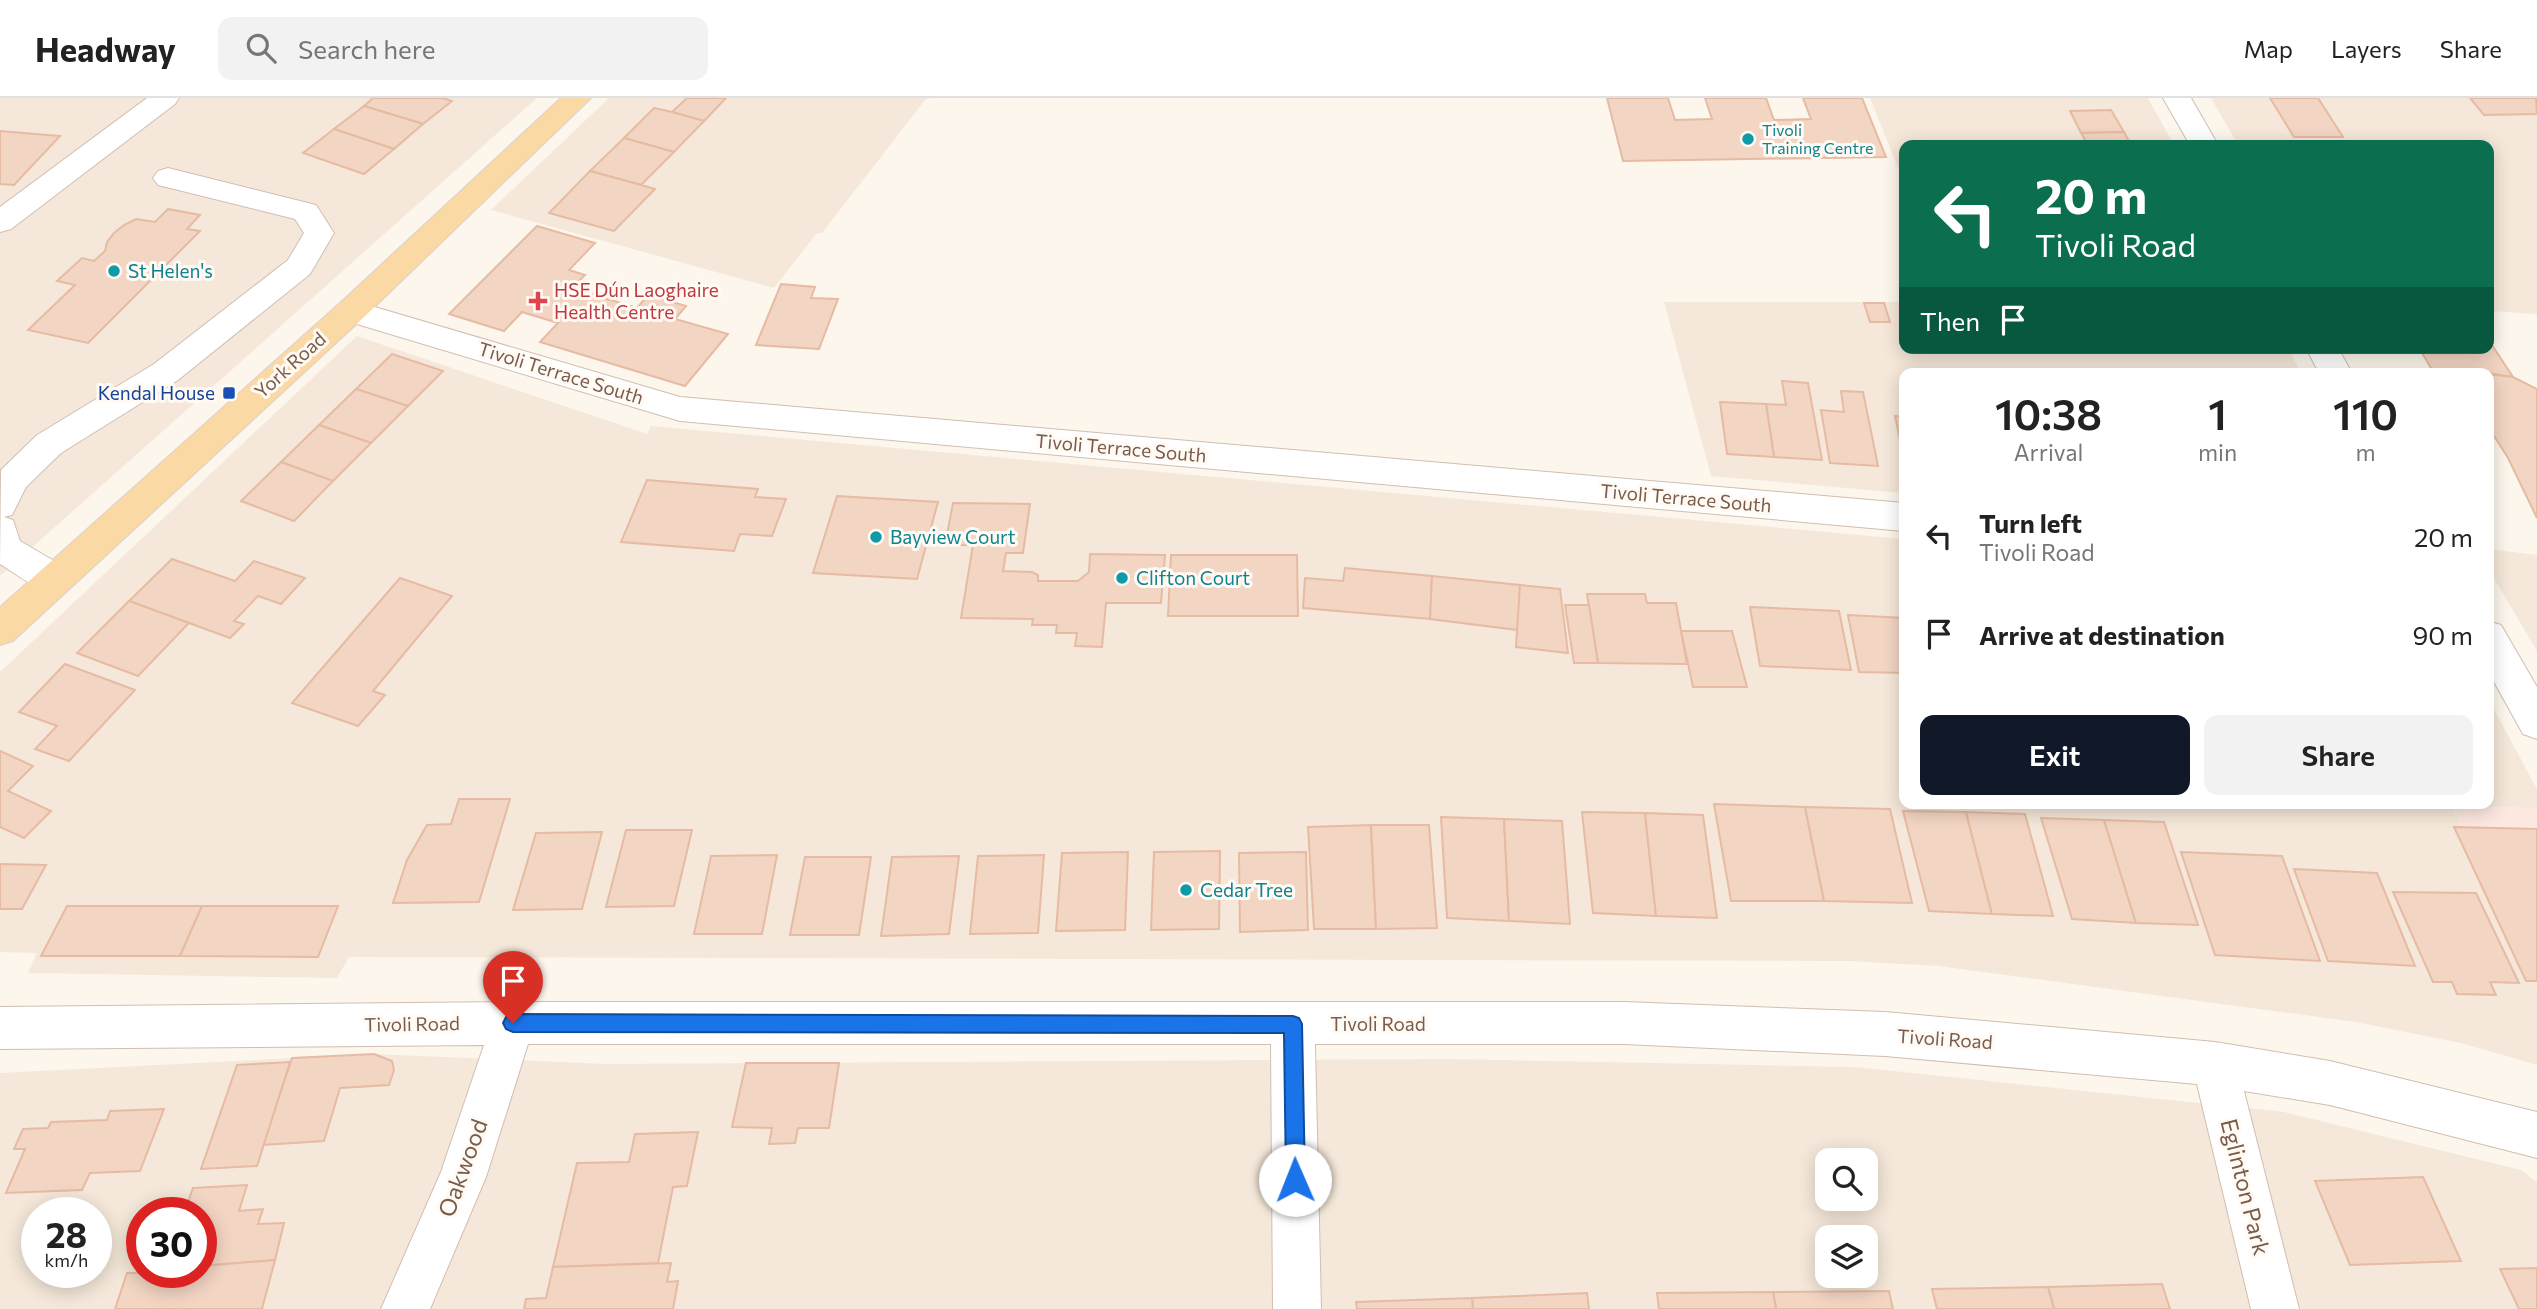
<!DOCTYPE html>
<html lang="en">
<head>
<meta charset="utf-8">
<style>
	body { margin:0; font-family:Commissioner,sans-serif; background:#f2f2f2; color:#222; height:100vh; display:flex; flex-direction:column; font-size:26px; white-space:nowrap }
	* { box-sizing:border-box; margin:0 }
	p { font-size:23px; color:#767676 }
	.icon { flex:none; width:38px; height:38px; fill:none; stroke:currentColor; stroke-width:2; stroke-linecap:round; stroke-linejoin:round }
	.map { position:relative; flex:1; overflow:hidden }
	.details { position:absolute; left:1899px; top:270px; width:595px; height:441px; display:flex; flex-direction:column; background:#fff; border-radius:14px; box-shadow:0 4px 18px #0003 }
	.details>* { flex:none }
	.banner { position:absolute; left:1899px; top:42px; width:595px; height:214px; border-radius:14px; box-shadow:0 4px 18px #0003; background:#0b6e4f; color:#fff; overflow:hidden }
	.tools { position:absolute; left:1815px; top:1050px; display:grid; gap:14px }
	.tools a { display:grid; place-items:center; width:63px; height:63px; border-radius:14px; background:#fff; box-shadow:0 4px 18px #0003; font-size:35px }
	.speed { position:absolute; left:21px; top:1099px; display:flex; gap:14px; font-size:35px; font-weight:700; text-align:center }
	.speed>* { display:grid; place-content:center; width:91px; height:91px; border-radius:50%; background:#fff; box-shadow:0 4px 18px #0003; line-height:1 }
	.speed small { font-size:18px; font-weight:400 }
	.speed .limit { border:10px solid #d22; background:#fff; color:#111 }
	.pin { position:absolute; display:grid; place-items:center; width:60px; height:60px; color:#fff; margin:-72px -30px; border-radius:50% 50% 50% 0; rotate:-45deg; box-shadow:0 0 7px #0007 }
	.pin .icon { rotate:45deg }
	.me { position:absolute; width:77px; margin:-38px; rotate:359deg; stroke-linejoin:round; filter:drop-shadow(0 0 5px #0008) }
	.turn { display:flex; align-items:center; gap:24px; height:147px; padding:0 21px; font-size:32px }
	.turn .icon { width:91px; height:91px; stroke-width:2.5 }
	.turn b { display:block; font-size:49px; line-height:60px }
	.then { display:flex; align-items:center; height:66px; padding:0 21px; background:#0003; gap:14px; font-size:26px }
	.eta { display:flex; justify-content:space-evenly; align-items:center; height:119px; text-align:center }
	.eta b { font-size:42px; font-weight:600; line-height:49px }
	.button { display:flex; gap:14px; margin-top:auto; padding:14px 21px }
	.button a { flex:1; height:80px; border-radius:14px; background:#111827; color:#fff; font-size:28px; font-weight:600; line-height:80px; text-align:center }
	.button a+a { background:#f2f2f2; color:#222 }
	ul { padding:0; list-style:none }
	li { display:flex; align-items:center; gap:21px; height:98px; padding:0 21px }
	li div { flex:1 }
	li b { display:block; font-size:26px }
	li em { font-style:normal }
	header { display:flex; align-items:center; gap:42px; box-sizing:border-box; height:98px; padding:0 35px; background:#fff; border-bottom:2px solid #e0e0e0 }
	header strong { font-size:33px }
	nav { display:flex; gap:38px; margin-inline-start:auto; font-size:24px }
	.search { width:490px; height:63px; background:#f2f2f2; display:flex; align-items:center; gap:18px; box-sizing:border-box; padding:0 24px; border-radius:14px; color:#767676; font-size:26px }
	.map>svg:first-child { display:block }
	.residential { fill:#f5e8da; fill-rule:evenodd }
	.commercial { fill:#fde8e0 }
	.building { fill:#f3d5c3; stroke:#e6bba3; stroke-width:2 }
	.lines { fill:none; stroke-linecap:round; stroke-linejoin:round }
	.minor-casing { stroke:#d1beb0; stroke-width:2 }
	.major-casing { stroke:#dad1cd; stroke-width:2 }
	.minor { fill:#fff; fill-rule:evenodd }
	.major { fill:#fbd9a5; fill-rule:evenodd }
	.route { fill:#1a73e8; stroke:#114b97; stroke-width:2 }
	.culture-dot { fill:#0f9aa8; stroke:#fffaf3; stroke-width:2.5 }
	.health-dot { fill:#e0444e; stroke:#fffaf3; stroke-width:2.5 }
	.transit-dot { fill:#1a4fb4; stroke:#fffaf3; stroke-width:2.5 }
	.labels { text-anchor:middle; stroke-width:6; stroke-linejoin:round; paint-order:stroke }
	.far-culture-label { font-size:16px; fill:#0d838f; stroke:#fffaf3; text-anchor:start }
	.culture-label { font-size:19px; fill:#0d838f; stroke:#fffaf3; text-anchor:start }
	.health-label { font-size:19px; fill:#be3a42; stroke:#fffaf3; text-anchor:start }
	.street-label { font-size:19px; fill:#7a5c4d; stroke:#fffaf3 }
	.transit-label { font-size:19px; fill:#164399; stroke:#fffaf3; text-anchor:end }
	.near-street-label { font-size:23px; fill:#7a5c4d; stroke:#fffaf3 }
</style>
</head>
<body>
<header>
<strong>Headway</strong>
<div class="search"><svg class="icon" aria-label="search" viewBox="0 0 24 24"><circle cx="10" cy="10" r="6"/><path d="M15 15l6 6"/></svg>Search here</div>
<nav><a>Map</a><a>Layers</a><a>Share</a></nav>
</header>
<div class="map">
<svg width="2537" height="1211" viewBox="0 0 2537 1211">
	<rect width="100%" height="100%" fill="#fdf6ec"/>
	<!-- residential -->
	<g class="residential">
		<polygon points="0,0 537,0 0,478"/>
		<polygon points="609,0 931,0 925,2 822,135 817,135 774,190 491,112"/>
		<polygon points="1870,0 2148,0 2174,47 1904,47 1904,85"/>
		<polygon points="2211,0 2537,0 2537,216 2489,213 2488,47 2238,47"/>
		<polygon points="1664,204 1904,204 1904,250 2288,250 2301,275 1904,275 1904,395 1711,378"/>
		<polygon points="357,238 647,336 651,328 1904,441 1904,705 2488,705 2489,602 2537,691 2537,710 2452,709 2537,890 2537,967 2461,945 2356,924 1938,868 1850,863 349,859 337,880 28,875 37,855 0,854 0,574"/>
		<polygon points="2489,451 2537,457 2537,553 2489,472"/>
		<path d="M 374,956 L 606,966 L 1449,961 L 1855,969 L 2284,1014 L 2521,1072 L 2537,1084 L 2537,1211 L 0,1211 L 0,975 ZM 1827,1062 L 1866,1062 L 1866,1101 L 1827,1101 ZM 37,1115 L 96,1115 L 96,1174 L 37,1174 ZM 142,1115 L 201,1115 L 201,1174 L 142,1174 ZM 1827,1139 L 1866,1139 L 1866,1178 L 1827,1178 Z"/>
	</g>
	<!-- commercial -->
	<polygon class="commercial" points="2452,709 2537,710 2537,890"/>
	<!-- building -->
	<g class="building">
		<polygon points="373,0 443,0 452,3 423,26 364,8"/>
		<polygon points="687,0 726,0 704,23 672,14"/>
		<polygon points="1607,0 1668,0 1675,22 1712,21 1705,0 1766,0 1774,22 1811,21 1803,0 1862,0 1886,59 1623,63"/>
		<polygon points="2270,0 2318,0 2343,39 2294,39"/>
		<polygon points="2470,0 2536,0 2537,16 2484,17"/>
		<polygon points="364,8 423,26 394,51 334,31"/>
		<polygon points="654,10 672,14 704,23 674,54 624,40"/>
		<polygon points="2111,12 2124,34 2081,35 2070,13"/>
		<polygon points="334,31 394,51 364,76 303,55"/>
		<polygon points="0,33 60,38 14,87 0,86"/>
		<polygon points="2124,34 2131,47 2088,47 2081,35"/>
		<polygon points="624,40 674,54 641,87 590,73"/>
		<polygon points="590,73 641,87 655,91 614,133 549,115"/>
		<polygon points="168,111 200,117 187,131 200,133 88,245 28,232 75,187 57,183 82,160 94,163 105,153 107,144 114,135 124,127 136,121 155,124"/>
		<polygon points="537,128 595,145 569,172 585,177 572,190 637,210 648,197 686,208 675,221 728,236 685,288 540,244 558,225 522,214 504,233 449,216"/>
		<polygon points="781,186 815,189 811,200 838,201 819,251 756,247"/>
		<polygon points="1864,205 1884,205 1890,224 1870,224"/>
		<polygon points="2488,241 2513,279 2488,275 2434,275 2419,250 2488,250"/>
		<polygon points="392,256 443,273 408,308 356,291"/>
		<polygon points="2488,276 2513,279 2537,291 2537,420 2508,360 2494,338 2488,338"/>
		<polygon points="1782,283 1808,285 1822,362 1774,359 1766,306 1786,307"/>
		<polygon points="356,291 408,308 371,345 319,327"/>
		<polygon points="1841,293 1863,294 1878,368 1830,365 1821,312 1844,314"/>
		<polygon points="1720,304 1766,306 1774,359 1727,356"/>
		<polygon points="1895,318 1904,319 1904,361"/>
		<polygon points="319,327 371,345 333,383 281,364"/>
		<polygon points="281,364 333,383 294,423 241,403"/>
		<polygon points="647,382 758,391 755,399 786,401 772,438 740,436 734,453 621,444"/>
		<polygon points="837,398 938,404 917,481 813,475"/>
		<polygon points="953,405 1030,406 1023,455 1006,455 1003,473 1032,474 1038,477 1038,483 1078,483 1089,474 1090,456 1165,457 1161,505 1106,505 1102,549 1075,548 1077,535 1056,535 1057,527 1032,527 1033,521 961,520 973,447 945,447"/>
		<polygon points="1171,457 1297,457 1298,518 1168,518"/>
		<polygon points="172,461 235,483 254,463 305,480 281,506 258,498 234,523 244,526 230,540 129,503"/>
		<polygon points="1345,470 1432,478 1430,521 1303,510 1305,480 1343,483"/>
		<polygon points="1432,478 1520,487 1518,532 1430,521"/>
		<polygon points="400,480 452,498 373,593 385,597 358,628 292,605"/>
		<polygon points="1520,487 1560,491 1568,555 1516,549"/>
		<polygon points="1587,496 1645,496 1647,505 1676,505 1687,566 1598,565"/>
		<polygon points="129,503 189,525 138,578 77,555"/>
		<polygon points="1565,507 1589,507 1598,565 1574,565"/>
		<polygon points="1750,509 1839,513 1851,572 1760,568"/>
		<polygon points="1848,517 1904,520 1904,575 1859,574"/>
		<polygon points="1681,533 1732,533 1747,589 1693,589"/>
		<polygon points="65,566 135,592 69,663 35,651 57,628 19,614"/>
		<polygon points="0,653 33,668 8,693 51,713 24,740 0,729"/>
		<polygon points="459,701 510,701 479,804 393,805 407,762 427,727 451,726"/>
		<polygon points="1714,706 1805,709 1824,803 1731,803"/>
		<polygon points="1805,709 1890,711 1912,805 1824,803"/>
		<polygon points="1903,713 1966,714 1992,816 1929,813"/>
		<polygon points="1582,714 1645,715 1656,818 1593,815"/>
		<polygon points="1966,714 2025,716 2053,818 1992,816"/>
		<polygon points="1645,715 1703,717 1717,820 1656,818"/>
		<polygon points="1441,719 1504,721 1509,823 1447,820"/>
		<polygon points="2041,720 2104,722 2136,825 2072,821"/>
		<polygon points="1504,721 1562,723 1570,826 1509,823"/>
		<polygon points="2104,722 2164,724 2198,827 2136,825"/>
		<polygon points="1371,727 1376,831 1314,831 1308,729"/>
		<polygon points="1371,727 1429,727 1437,830 1376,831"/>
		<polygon points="2454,729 2537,731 2537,883 2526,883"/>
		<polygon points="626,732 692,732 674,808 606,809"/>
		<polygon points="602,734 582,811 513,812 536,735"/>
		<polygon points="1220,753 1219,831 1151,832 1154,754"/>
		<polygon points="1128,754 1125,832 1056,833 1062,755"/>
		<polygon points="1306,754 1308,832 1240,834 1239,755"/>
		<polygon points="2181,754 2282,758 2320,863 2215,857"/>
		<polygon points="777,757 762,836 694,836 711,758"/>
		<polygon points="1044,757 1038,835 970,836 978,758"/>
		<polygon points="959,758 949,836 881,838 892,759"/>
		<polygon points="805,759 871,759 859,837 790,837"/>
		<polygon points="0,766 46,767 22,811 0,811"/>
		<polygon points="2294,771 2377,775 2415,868 2328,863"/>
		<polygon points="2393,794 2476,795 2519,885 2490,884 2496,897 2457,896 2452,884 2433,884"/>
		<polygon points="67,808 202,808 180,858 41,858"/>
		<polygon points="202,808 338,808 318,859 180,858"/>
		<polygon points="374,956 392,963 394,972 389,987 340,990 324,1043 263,1047 292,960"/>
		<polygon points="290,964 257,1068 201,1071 237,967"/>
		<polygon points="746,965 839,965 829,1030 798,1030 795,1045 769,1046 772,1030 732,1029"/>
		<polygon points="164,1011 140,1073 90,1075 82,1092 6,1095 25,1051 14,1051 23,1031 48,1030 51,1024 107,1022 110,1013"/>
		<polygon points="698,1034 687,1088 673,1089 658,1165 553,1169 577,1065 629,1064 635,1036"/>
		<polygon points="2423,1079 2461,1163 2350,1167 2315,1083"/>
		<polygon points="247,1087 239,1113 263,1111 258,1126 284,1125 275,1162 201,1168 201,1115 184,1115 193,1090"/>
		<polygon points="275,1162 262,1211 115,1211 127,1175 201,1174 201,1168"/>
		<polygon points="671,1165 667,1184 678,1183 673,1211 524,1211 526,1201 546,1200 553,1169"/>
		<polygon points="2537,1170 2537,1211 2519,1211 2500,1171"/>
		<polygon points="2162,1186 2170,1211 2054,1211 2048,1189"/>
		<polygon points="2048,1189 2054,1211 1937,1211 1932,1191"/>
		<polygon points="1889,1193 1893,1211 1776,1211 1773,1194"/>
		<polygon points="1773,1194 1776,1211 1659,1211 1657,1195"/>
		<polygon points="1587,1195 1589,1211 1473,1211 1472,1200"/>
		<polygon points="1472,1200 1473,1211 1357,1211 1356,1204"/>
	</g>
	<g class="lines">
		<defs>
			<g id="minor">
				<polygon points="147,0 179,0 175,6 11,131 0,134 0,109"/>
				<polygon points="2163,0 2191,0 2218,47 2190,47"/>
				<path d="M 168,70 L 316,107 L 334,135 L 310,176 L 178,282 L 61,355 L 26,389 L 12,417 L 4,419 L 13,422 L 20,443 L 68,471 L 73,481 L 68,491 C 43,499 21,479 0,466 L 1,372 L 37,337 L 154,266 L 288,162 L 304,135 L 295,121 L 158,87 L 153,80 L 158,73 Z"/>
				<polygon points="351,202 680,299 1904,405 1904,433 680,323 340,221 335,213 340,205"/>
				<polygon points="2306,250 2338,250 2352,275 2319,275"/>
				<polygon points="2488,523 2501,527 2537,589 2537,641 2523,636 2488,573"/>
				<polygon points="513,904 1624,904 1885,914 2215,944 2330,963 2537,1014 2537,1060 2330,1007 2244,993 2299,1211 2251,1211 2197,986 1885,958 1624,946 1315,946 1321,1211 1273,1211 1271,946 528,946 486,1079 430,1211 381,1211 441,1074 484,947 0,951 0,909"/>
			</g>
			<polygon id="major" points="561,0 591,0 362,221 13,543 0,547 0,509 340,205"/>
		</defs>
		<!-- minor casing -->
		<use href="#minor" class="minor-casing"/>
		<!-- major casing -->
		<use href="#major" class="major-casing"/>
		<!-- minor -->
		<use href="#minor" class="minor"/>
		<!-- major -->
		<use href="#major" class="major"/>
	</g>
	<!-- route -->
	<polygon class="route" points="513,916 1293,918 1299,920 1302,926 1305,1082 1302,1089 1295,1091 1288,1089 1286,1082 1284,935 513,934 506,931 503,925 506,919"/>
	<!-- markers -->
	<g class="culture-dot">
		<circle cx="1748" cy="41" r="7"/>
		<circle cx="114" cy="173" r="7"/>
		<circle cx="876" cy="439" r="7"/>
		<circle cx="1122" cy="480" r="7"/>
		<circle cx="1186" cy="792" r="7"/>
	</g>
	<path class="health-dot" d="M534.5 192.5h7v7h7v7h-7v7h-7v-7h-7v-7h7z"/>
	<rect class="transit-dot" x="222" y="288" width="14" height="14" rx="3.5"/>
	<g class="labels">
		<!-- far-culture labels -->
		<g class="far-culture-label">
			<text x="1762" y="38">Tivoli<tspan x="1762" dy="18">Training Centre</tspan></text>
		</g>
		<!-- culture labels -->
		<g class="culture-label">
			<text x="128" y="180">St Helen's</text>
			<text x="890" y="446">Bayview Court</text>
			<text x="1136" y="487">Clifton Court</text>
			<text x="1200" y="799">Cedar Tree</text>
		</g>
		<!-- health labels -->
		<g class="health-label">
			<text x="554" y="199">HSE Dún Laoghaire<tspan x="554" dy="22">Health Centre</tspan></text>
		</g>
		<!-- street labels -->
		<g class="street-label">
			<text transform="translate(290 267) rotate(-42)" y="7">York Road</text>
			<text transform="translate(561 275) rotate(17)" y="7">Tivoli Terrace South</text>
			<text transform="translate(1121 350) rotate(5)" y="7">Tivoli Terrace South</text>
			<text transform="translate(1686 400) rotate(5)" y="7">Tivoli Terrace South</text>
			<text transform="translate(412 926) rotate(-1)" y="7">Tivoli Road</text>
			<text x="1378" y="933">Tivoli Road</text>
			<text transform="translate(1945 941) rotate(4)" y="7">Tivoli Road</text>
		</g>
		<!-- transit labels -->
		<g class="transit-label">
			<text x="215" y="302">Kendal House</text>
		</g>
		<!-- near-street labels -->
		<g class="near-street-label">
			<text transform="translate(463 1070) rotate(-70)" y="8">Oakwood</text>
			<text transform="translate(2245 1089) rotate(76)" y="8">Eglinton Park</text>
		</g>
	</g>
</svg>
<div class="tools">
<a><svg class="icon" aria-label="search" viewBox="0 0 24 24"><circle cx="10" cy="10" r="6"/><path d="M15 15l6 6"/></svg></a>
<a><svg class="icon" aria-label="layers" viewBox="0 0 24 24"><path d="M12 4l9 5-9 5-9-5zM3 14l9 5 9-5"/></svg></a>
</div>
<div class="speed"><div>28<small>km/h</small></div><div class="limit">30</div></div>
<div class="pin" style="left:513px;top:925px;background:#d93025"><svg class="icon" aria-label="arrive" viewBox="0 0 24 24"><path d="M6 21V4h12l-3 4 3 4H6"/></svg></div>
<svg class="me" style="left:1295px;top:1082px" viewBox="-20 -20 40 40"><circle r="19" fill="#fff"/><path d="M0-13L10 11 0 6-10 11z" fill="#1a73e8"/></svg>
<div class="banner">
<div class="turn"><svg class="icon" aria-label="left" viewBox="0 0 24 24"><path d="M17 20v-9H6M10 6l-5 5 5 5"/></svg><div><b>20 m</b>Tivoli Road</div></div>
<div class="then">Then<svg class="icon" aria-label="arrive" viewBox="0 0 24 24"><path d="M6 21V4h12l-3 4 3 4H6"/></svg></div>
</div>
<section class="details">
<div class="eta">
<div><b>10:38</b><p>Arrival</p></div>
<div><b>1</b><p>min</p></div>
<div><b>110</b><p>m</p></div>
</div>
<ul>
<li><svg class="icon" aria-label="left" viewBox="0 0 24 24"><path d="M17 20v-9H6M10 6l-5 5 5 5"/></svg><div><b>Turn left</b><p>Tivoli Road</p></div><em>20 m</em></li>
<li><svg class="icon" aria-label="arrive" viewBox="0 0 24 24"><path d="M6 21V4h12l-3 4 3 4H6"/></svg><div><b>Arrive at destination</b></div><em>90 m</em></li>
</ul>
<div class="button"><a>Exit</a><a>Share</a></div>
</section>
</div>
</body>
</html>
